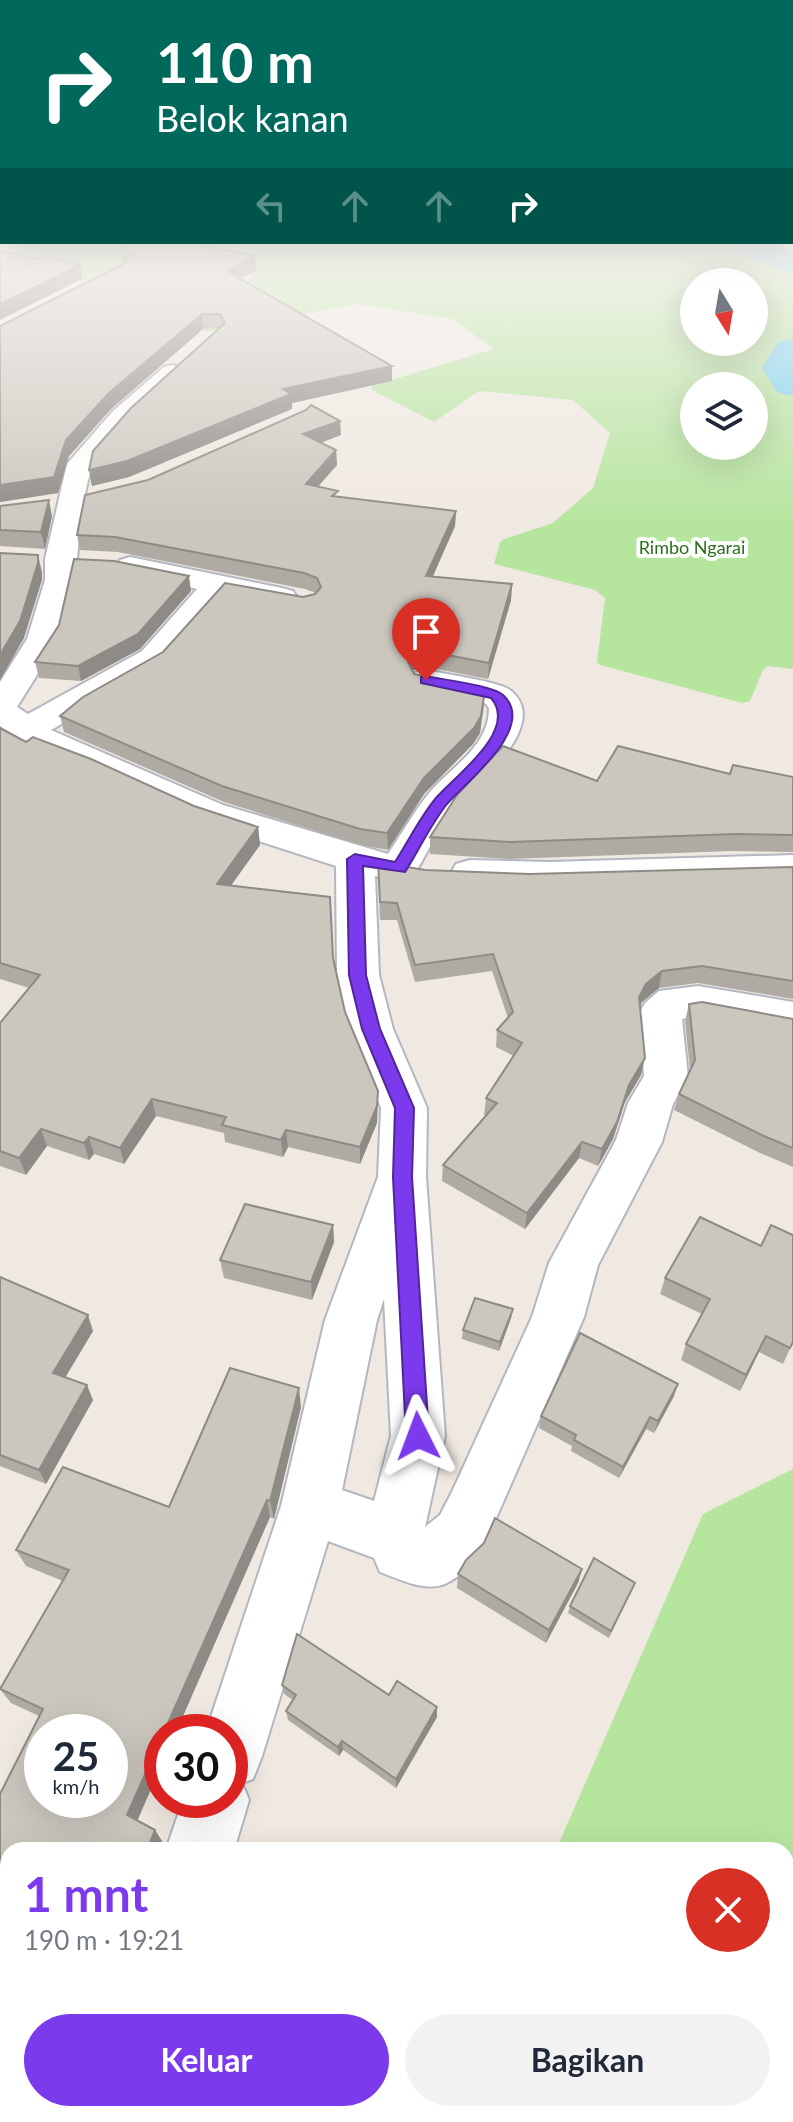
<!DOCTYPE html>
<html lang="id">
<head>
<meta charset="utf-8">
<style>
	body { margin:0; font-family:Lato,sans-serif; background:#f2f2f3; color:#1f2937; height:100vh; display:flex; flex-direction:column; font-size:30px; white-space:nowrap }
	* { box-sizing:border-box; margin:0 }
	p { font-size:26px; color:#747a83 }
	.icon { flex:none; width:44px; height:44px; fill:none; stroke:currentColor; stroke-width:2; stroke-linecap:round; stroke-linejoin:round }
	.map { position:relative; flex:1; overflow:hidden }
	.drawer { position:absolute; left:0px; top:1842px; width:794px; height:280px; display:flex; flex-direction:column; background:#fff; border-radius:24px 24px 0 0; box-shadow:0 8px 32px #0002 }
	.drawer>* { flex:none }
	.hud { position:absolute; left:0px; top:0px; width:794px; height:244px; box-shadow:0 8px 32px #0002; background:#00695c; color:#fff; overflow:hidden }
	.needle { width:52px; rotate:169deg }
	.tools { position:absolute; left:680px; top:268px; display:grid; gap:16px }
	.tools a { display:grid; place-items:center; width:88px; height:88px; border-radius:50%; background:#fff; box-shadow:0 8px 32px #0002; font-size:40px }
	.speed { position:absolute; left:24px; top:1714px; display:flex; gap:16px; font-size:40px; font-weight:700; text-align:center }
	.speed>* { display:grid; place-content:center; width:104px; height:104px; border-radius:50%; background:#fff; box-shadow:0 8px 32px #0002; line-height:1 }
	.speed small { font-size:20px; font-weight:400 }
	.speed .limit { border:12px solid #d22; background:#fff; color:#111 }
	.pin { position:absolute; display:grid; place-items:center; width:68px; height:68px; color:#fff; margin:-82px -34px; border-radius:50% 50% 50% 0; rotate:-45deg; box-shadow:0 0 8px #0007 }
	.pin .icon { rotate:45deg }
	.me { position:absolute; width:88px; margin:-44px; rotate:357deg; stroke-linejoin:round; filter:drop-shadow(0 0 6px #0008) }
	.turn { display:flex; align-items:center; gap:28px; height:168px; padding:0 24px; font-size:36px }
	.turn .icon { width:104px; height:104px; stroke-width:2.5 }
	.turn b { display:block; font-size:56px; line-height:68px }
	.lanes { display:flex; align-items:center; height:76px; padding:0 24px; background:#0003; justify-content:center; gap:40px; direction:ltr }
	.lanes .off { opacity:.35 }
	.round { display:grid; place-items:center; flex:none; width:84px; height:84px; border-radius:42px; background:#f2f2f3 }
	.head { display:flex; align-items:center; justify-content:space-between; height:136px; padding:0 24px }
	h1 { font-size:48px; font-weight:700; line-height:60px; color:#7c3aed }
	.action { display:flex; gap:16px; margin-top:auto; padding:16px 24px }
	.action a { flex:1; height:92px; border-radius:48px; background:#7c3aed; color:#fff; font-size:32px; font-weight:700; line-height:92px; text-align:center }
	.action a+a { background:#f2f2f3; color:#1f2937 }
	.map>svg:first-child { display:block }
	.green { fill:#b6e59e; fill-rule:evenodd }
	.lines { fill:none; stroke-linecap:round; stroke-linejoin:round }
	.river { fill:#75cff0; fill-rule:evenodd }
	.minor-casing { stroke:#b4b7c1; stroke-width:4 }
	.minor { fill:#fff; fill-rule:evenodd }
	.wall { fill:#afaba4 }
	.shaded-wall { fill:#8e8b86 }
	.building { fill:#cbc7bf; stroke:#8e8b86; stroke-width:2; fill-rule:evenodd }
	.route { fill:#7c3aed; stroke:#51269a; stroke-width:2 }
	.labels { text-anchor:middle; stroke-width:8; stroke-linejoin:round; paint-order:stroke }
	.far-park-label { font-size:18px; fill:#2c6e1b; stroke:#fff }
</style>
</head>
<body>
<div class="map">
<svg width="793" height="2122" viewBox="0 0 793 2122">
	<rect width="100%" height="100%" fill="#efe9e1"/>
	<!-- green -->
	<g class="green">
		<polygon points="0,229 2,242 164,242 85,281 0,258"/>
		<path d="M 793,229 L 793,669 L 768,666 L 763,670 L 750,701 L 742,703 L 600,665 L 597,662 L 605,598 L 595,590 L 494,564 L 500,542 L 504,539 L 553,523 L 593,488 L 610,433 L 573,400 L 479,391 L 434,422 L 372,390 L 372,386 L 494,349 L 452,319 L 358,304 L 207,332 L 177,322 L 255,277 L 217,266 L 246,250 L 215,242 L 792,242 ZM 694,282 L 754,282 L 754,342 L 694,342 ZM 694,386 L 754,386 L 754,446 L 694,446 Z"/>
		<polygon points="793,1469 793,2122 750,2122 749,2114 786,2114 786,1850 556,1850 703,1514"/>
	</g>
	<g class="lines">
		<!-- river -->
		<g class="river">
			<polygon points="724,242 775,242 793,249 793,273 729,250"/>
			<polygon points="793,338 793,396 777,392 762,368 778,342"/>
		</g>
		<defs>
			<g id="minor">
				<path d="M 172,365 L 180,367 L 184,372 L 180,377 C 154,400 111,434 94,464 C 82,485 78,554 75,579 C 69,628 42,667 17,707 L 28,714 L 142,651 L 197,589 L 120,572 L 115,566 L 120,560 L 130,557 L 282,588 L 293,591 L 297,597 L 293,603 L 282,606 L 226,595 L 164,665 L 51,730 L 223,805 L 388,854 C 401,835 412,815 426,797 C 448,768 489,749 489,708 L 485,703 L 414,687 L 410,680 L 414,673 L 426,670 C 443,674 498,681 510,690 C 553,724 476,784 455,809 C 438,829 426,855 413,877 L 399,881 L 375,876 L 379,975 L 393,1029 L 427,1108 L 426,1177 L 445,1436 L 425,1527 L 440,1515 L 451,1494 L 532,1317 L 549,1263 L 616,1140 L 628,1103 L 644,1076 L 639,1014 L 645,1003 L 659,991 L 698,986 L 793,1002 L 793,1034 L 698,1016 L 682,1019 L 688,1077 L 673,1104 L 662,1142 L 598,1265 L 584,1317 L 480,1555 C 443,1596 430,1592 380,1572 L 374,1558 L 328,1541 L 262,1756 L 253,1779 L 242,1783 L 249,1800 L 234,1850 L 166,1850 L 183,1800 L 230,1800 L 230,1732 L 206,1732 L 281,1506 L 325,1320 L 378,1177 L 381,1108 L 349,1029 L 337,975 L 336,866 L 197,821 L 96,774 L 37,751 L 0,726 L 0,682 L 27,639 L 45,580 L 45,559 L 67,464 L 113,411 L 164,367 ZM 384,1299 L 391,1436 L 374,1501 L 342,1490 L 377,1320 Z"/>
				<polygon points="793,855 793,881 510,887 470,886 456,882 451,873 456,864 470,860 550,862"/>
				<polygon points="80,2114 154,2114 152,2122 76,2122"/>
			</g>
		</defs>
		<!-- minor casing -->
		<use href="#minor" class="minor-casing"/>
		<!-- minor -->
		<use href="#minor" class="minor"/>
	</g>
	<!-- wall -->
	<g class="wall">
		<polygon points="120,248 218,248 217,248 256,270 240,279 392,366 392,381 292,403 292,409 129,477 92,486 89,470 219,328 203,329 111,409 69,456 58,493 0,502 0,326 124,263 122,262"/>
		<polygon points="341,435 320,443 336,450 337,465 318,486 338,497 456,511 455,526 432,577 512,584 511,600 488,679 427,667 413,670 412,671 414,674 484,707 480,733 473,744 424,794 388,850 361,845 224,802 64,732 60,716 303,597 316,593 305,589 118,552 80,550 77,535 85,495"/>
		<polygon points="0,506 52,516 45,549 0,546"/>
		<polygon points="191,591 140,649 81,681 39,678 35,662"/>
		<polygon points="0,728 26,742 194,806 258,827 260,845 231,885 333,958 345,1012 378,1091 377,1123 360,1164 288,1147 283,1157 225,1142 224,1133 156,1116 124,1164 94,1154 89,1160 47,1146 26,1175 0,1166 0,1023 29,988 0,979"/>
		<polygon points="730,774 793,777 793,852 732,851 509,859 430,854 430,837 597,781"/>
		<polygon points="378,862 425,870 530,874 793,867 793,999 698,983 659,988 642,1002 640,1006 641,1075 625,1102 613,1139 598,1166 579,1158 525,1229 442,1181 443,1165 486,1115 484,1115 486,1098 514,1056 496,1047 497,1030 508,1018 492,971 415,982 397,920 380,920"/>
		<polygon points="689,1004 793,1019 793,1167 760,1153 674,1110 679,1094 690,1070 685,1021"/>
		<polygon points="700,1217 793,1342 783,1364 759,1352 740,1391 681,1360 686,1344 702,1314 660,1294 665,1278"/>
		<polygon points="333,1225 334,1242 312,1300 224,1278 220,1260"/>
		<polygon points="0,1277 93,1331 65,1377 93,1400 46,1484 0,1466"/>
		<polygon points="513,1309 511,1318 499,1351 462,1339 463,1330"/>
		<polygon points="674,1396 654,1433 646,1429 619,1478 571,1451 572,1446 539,1428 541,1416"/>
		<polygon points="301,1407 274,1519 270,1517 176,1732 162,1732 162,1764 137,1820 162,1841 158,1850 8,1850 8,1883 0,1879 0,1794 39,1716 11,1703 0,1689 63,1581 26,1566 16,1550 169,1507"/>
		<polygon points="582,1569 578,1583 546,1643 457,1588 458,1574"/>
		<polygon points="635,1583 609,1638 568,1613 570,1606"/>
		<polygon points="282,1685 389,1695 437,1707 437,1717 396,1788 343,1750 339,1756 288,1720 286,1711 293,1700 284,1694"/>
	</g>
	<!-- shaded-wall -->
	<g class="shaded-wall">
		<polygon points="206,242 218,242 218,248 203,259 201,245"/>
		<polygon points="255,256 256,270 228,285 227,271"/>
		<polygon points="80,265 82,279 0,320 0,304"/>
		<polygon points="202,314 203,329 111,409 69,456 58,493 0,502 0,485 66,440 108,394"/>
		<polygon points="392,366 392,381 292,403 292,409 129,477 92,486 89,470 283,389"/>
		<polygon points="340,421 341,435 304,449 303,434"/>
		<polygon points="336,450 337,465 307,499 306,484"/>
		<polygon points="49,500 52,516 45,549 41,532"/>
		<polygon points="456,511 455,526 426,592 426,576"/>
		<polygon points="38,555 42,572 42,580 24,638 0,680 0,655"/>
		<polygon points="189,576 191,591 140,649 81,681 78,666"/>
		<polygon points="512,584 511,600 488,679 489,663"/>
		<polygon points="427,651 427,667 413,670 407,679 408,662 413,654"/>
		<polygon points="485,690 480,733 473,744 424,794 388,850 387,833 424,778"/>
		<polygon points="258,827 260,845 220,901 217,884"/>
		<polygon points="662,971 659,988 642,1002 636,1014 639,997 646,984"/>
		<polygon points="645,1058 641,1075 625,1102 613,1139 598,1166 602,1149 629,1085"/>
		<polygon points="378,1091 377,1123 360,1164 360,1147"/>
		<polygon points="152,1099 156,1116 124,1164 120,1148"/>
		<polygon points="41,1129 47,1146 26,1175 19,1158"/>
		<polygon points="286,1130 288,1147 283,1157 281,1140"/>
		<polygon points="89,1137 94,1154 89,1160 84,1143"/>
		<polygon points="582,1142 579,1158 525,1229 527,1213"/>
		<polygon points="333,1225 334,1242 312,1300 311,1282"/>
		<polygon points="513,1309 511,1318 499,1351 500,1342"/>
		<polygon points="88,1315 93,1331 59,1388 53,1373"/>
		<polygon points="766,1336 759,1352 740,1391 746,1375"/>
		<polygon points="678,1384 674,1396 654,1433 658,1421"/>
		<polygon points="87,1385 93,1400 46,1484 39,1470"/>
		<polygon points="299,1388 301,1407 274,1519 270,1501"/>
		<polygon points="650,1417 646,1429 619,1478 623,1467"/>
		<polygon points="267,1500 270,1517 176,1732 164,1732"/>
		<polygon points="582,1569 578,1583 546,1643 549,1630"/>
		<polygon points="437,1707 437,1717 396,1788 396,1779"/>
		<polygon points="162,1736 162,1764 135,1826 127,1815"/>
		<polygon points="342,1741 343,1750 339,1756 338,1747"/>
		<polygon points="155,1830 162,1841 158,1850 147,1850"/>
		<polygon points="22,2114 38,2114 35,2122 19,2122"/>
	</g>
	<!-- building -->
	<g class="building">
		<polygon points="132,242 206,242 201,245 255,256 227,271 392,366 283,389 291,394 127,461 89,470 93,451 131,408 225,323 220,314 202,314 108,394 66,440 54,477 0,485 0,326 125,263 130,254 120,248"/>
		<polygon points="0,251 38,259 46,256 80,265 0,304"/>
		<polygon points="311,405 340,421 303,434 336,450 306,484 338,491 332,496 456,511 426,576 512,584 489,663 427,651 413,654 408,662 414,674 485,690 481,716 474,728 424,778 387,833 360,829 222,786 60,716 83,697 163,652 225,583 303,597 315,594 321,587 317,578 304,573 115,537 77,535 85,495 148,480 306,410"/>
		<polygon points="49,500 41,532 0,530 0,506"/>
		<polygon points="0,553 38,555 38,563 20,621 0,655"/>
		<polygon points="74,559 114,561 189,576 138,634 78,666 35,662 59,625"/>
		<polygon points="0,728 26,742 33,737 91,759 194,806 258,827 217,884 330,897 333,958 345,1012 378,1091 377,1106 360,1147 286,1130 281,1140 222,1125 226,1117 152,1099 120,1148 89,1137 84,1143 41,1129 19,1158 0,1151 0,1023 40,975 0,963"/>
		<polygon points="503,746 597,781 618,746 730,774 733,765 793,777 793,835 736,834 510,842 430,837 457,795"/>
		<polygon points="378,862 425,870 530,874 793,867 793,981 702,966 662,971 646,984 639,997 645,1058 629,1085 617,1122 602,1149 582,1142 527,1213 443,1165 497,1103 486,1098 522,1043 497,1030 513,1012 493,954 415,965 397,903 380,902"/>
		<polygon points="702,1002 793,1019 793,1148 766,1137 679,1094 695,1060 689,1004"/>
		<polygon points="245,1204 333,1225 311,1282 220,1260"/>
		<polygon points="700,1217 761,1246 771,1225 793,1235 793,1342 790,1348 766,1336 746,1375 686,1344 710,1299 665,1278"/>
		<polygon points="0,1277 88,1315 53,1373 87,1385 39,1470 0,1455"/>
		<polygon points="475,1298 513,1309 500,1342 463,1330"/>
		<polygon points="580,1333 678,1384 658,1421 650,1417 623,1467 574,1440 576,1435 541,1416"/>
		<path d="M 230,1368 L 299,1388 L 270,1501 L 267,1500 L 164,1732 L 162,1732 L 162,1736 L 127,1815 L 155,1830 L 147,1850 L 8,1850 L 8,1878 L 0,1875 L 0,1794 L 43,1709 L 0,1689 L 69,1570 L 16,1550 L 63,1467 L 169,1507 ZM 42,1732 L 110,1732 L 110,1800 L 42,1800 Z"/>
		<polygon points="495,1518 582,1569 549,1630 458,1574 466,1560 484,1543"/>
		<polygon points="594,1558 635,1583 611,1631 570,1606"/>
		<polygon points="297,1634 389,1695 397,1681 437,1707 396,1779 342,1741 338,1747 286,1711 296,1695 282,1685"/>
		<polygon points="0,1989 8,1993 8,2114 22,2114 19,2122 0,2122"/>
		<polygon points="280,2114 432,2114 429,2122 300,2122"/>
	</g>
	<!-- sky -->
	<linearGradient id="sky" x2="0" y2="1"><stop stop-color="#7abfeb"/><stop offset="0.44" stop-color="#f8f5f2"/><stop offset="1" stop-color="#f8f5f2" stop-opacity="0"/></linearGradient>
	<rect width="793" height="526" fill="url(#sky)"/>
	<!-- route -->
	<path class="route" d="M 426,676 C 443,680 492,685 503,695 C 538,727 466,782 447,804 C 431,824 419,850 405,872 L 363,866 L 366,975 L 380,1029 L 414,1108 L 412,1177 L 429,1436 L 426,1444 L 418,1447 L 410,1444 L 406,1436 L 393,1177 L 395,1108 L 362,1029 L 349,975 L 347,859 L 355,854 L 395,862 C 408,842 420,817 436,798 C 455,776 519,730 491,698 L 421,683 L 421,677 Z"/>
	<g class="labels">
		<!-- far-park labels -->
		<g class="far-park-label">
			<text x="692" y="554">Rimbo Ngarai</text>
		</g>
	</g>
</svg>
<div class="tools">
<a><svg class="needle" viewBox="-14 -14 28 28"><path d="M0-13l5 13h-10z" fill="#e53935"/><path d="M0 13l5-13h-10z" fill="#747a83"/></svg></a>
<a><svg class="icon" aria-label="layers" viewBox="0 0 24 24"><path d="M12 4l9 5-9 5-9-5zM3 14l9 5 9-5"/></svg></a>
</div>
<div class="speed"><div>25<small>km/h</small></div><div class="limit">30</div></div>
<div class="pin" style="left:426px;top:680px;background:#d93025"><svg class="icon" aria-label="arrive" viewBox="0 0 24 24"><path d="M6 21V4h12l-3 4 3 4H6"/></svg></div>
<svg class="me" style="left:418px;top:1436px" viewBox="-20 -20 40 40"><path d="M0-17L14 15 0 8-14 15z" fill="#7c3aed" stroke="#fff" stroke-width="4"/></svg>
<div class="hud">
<div class="turn"><svg class="icon" aria-label="right" viewBox="0 0 24 24"><path d="M7 20v-9h11M14 6l5 5-5 5"/></svg><div><b>110 m</b>Belok kanan</div></div>
<div class="lanes"><svg class="icon off" aria-label="left" viewBox="0 0 24 24"><path d="M17 20v-9H6M10 6l-5 5 5 5"/></svg><svg class="icon off" aria-label="ahead" viewBox="0 0 24 24"><path d="M12 20V5M6 11l6-6 6 6"/></svg><svg class="icon off" aria-label="ahead" viewBox="0 0 24 24"><path d="M12 20V5M6 11l6-6 6 6"/></svg><svg class="icon" aria-label="right" viewBox="0 0 24 24"><path d="M7 20v-9h11M14 6l5 5-5 5"/></svg></div>
</div>
<section class="drawer">
<div class="head"><div><h1>1 mnt</h1><p>190 m · 19:21</p></div><a class="round" style="background:#d93025;color:#fff"><svg class="icon" aria-label="close" viewBox="0 0 24 24"><path d="M6 6l12 12M18 6L6 18"/></svg></a></div>
<div class="action"><a>Keluar</a><a>Bagikan</a></div>
</section>
</div>
</body>
</html>
